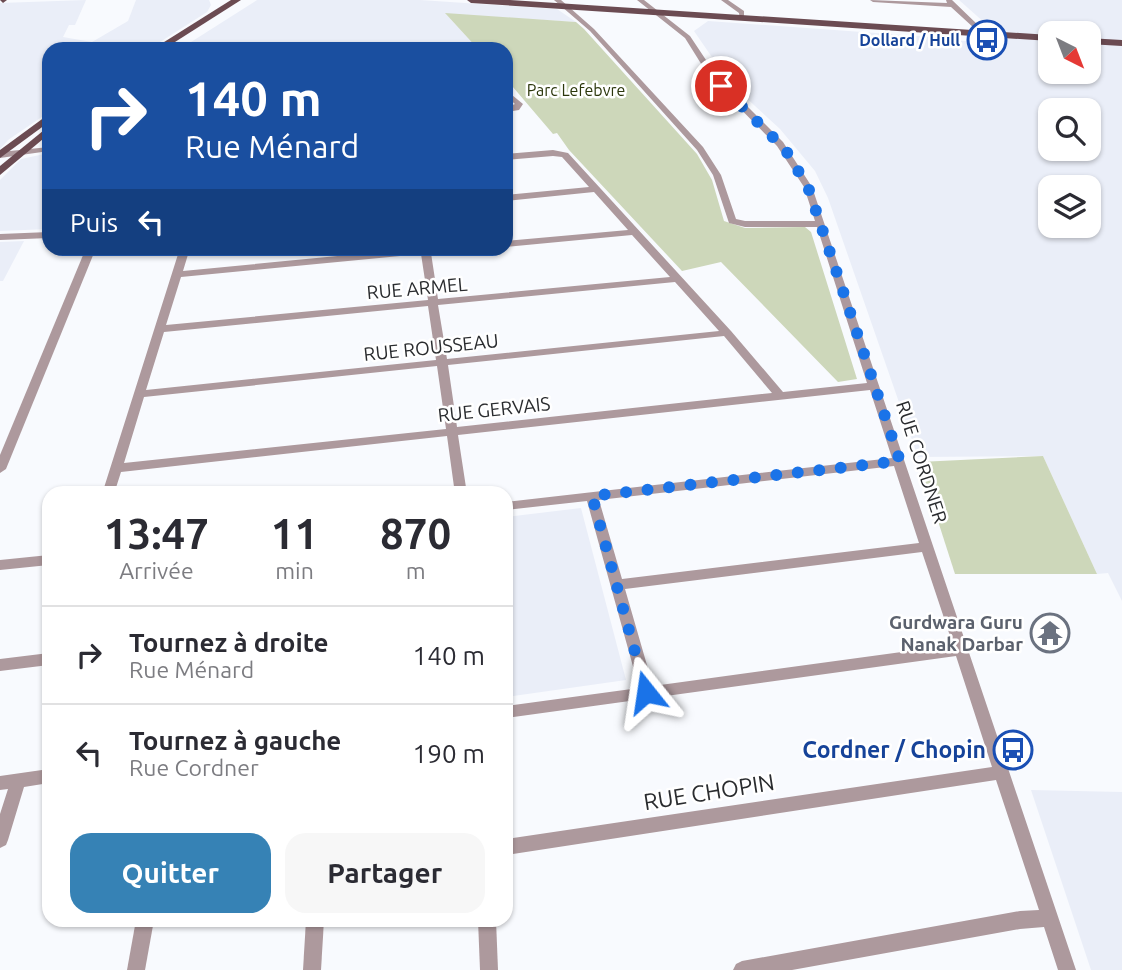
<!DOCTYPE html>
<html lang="fr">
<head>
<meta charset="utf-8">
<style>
	body { margin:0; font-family:Ubuntu,sans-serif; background:#f7f7f7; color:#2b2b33; height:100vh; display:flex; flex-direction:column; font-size:26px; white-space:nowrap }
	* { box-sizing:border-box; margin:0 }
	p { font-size:23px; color:#7c7c81 }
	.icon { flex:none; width:38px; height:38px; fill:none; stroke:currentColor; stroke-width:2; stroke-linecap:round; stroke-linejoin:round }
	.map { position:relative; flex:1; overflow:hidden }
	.drawer { position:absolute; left:42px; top:486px; width:471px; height:441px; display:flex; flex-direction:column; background:#fff; border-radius:21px; box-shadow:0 2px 5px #0004 }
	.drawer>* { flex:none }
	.hud { position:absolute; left:42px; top:42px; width:471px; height:214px; border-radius:21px; box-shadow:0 2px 5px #0004; background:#1a4fa0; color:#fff; overflow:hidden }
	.needle { width:46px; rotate:138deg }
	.buttons { position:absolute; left:1038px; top:21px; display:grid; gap:14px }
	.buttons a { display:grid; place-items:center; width:63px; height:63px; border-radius:14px; background:#fff; box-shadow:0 2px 5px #0004; font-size:35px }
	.pin { position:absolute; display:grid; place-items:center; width:60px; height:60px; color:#fff; margin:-30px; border:4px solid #fff; border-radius:50%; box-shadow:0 2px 7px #0007 }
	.me { position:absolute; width:77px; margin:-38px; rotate:345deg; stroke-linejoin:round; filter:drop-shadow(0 0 5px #0008) }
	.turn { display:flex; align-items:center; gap:24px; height:147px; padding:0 28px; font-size:32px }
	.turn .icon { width:91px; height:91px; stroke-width:2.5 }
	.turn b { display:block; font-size:49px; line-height:60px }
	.then { display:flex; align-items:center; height:66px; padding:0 28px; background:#0003; gap:14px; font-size:26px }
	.eta { display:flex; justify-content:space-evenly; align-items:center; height:119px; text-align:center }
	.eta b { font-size:42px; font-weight:700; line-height:49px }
	.primary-button { display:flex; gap:14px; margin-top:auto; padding:14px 28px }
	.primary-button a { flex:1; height:80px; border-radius:21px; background:#3682b5; color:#fff; font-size:28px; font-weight:700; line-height:80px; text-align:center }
	.primary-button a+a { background:#f7f7f7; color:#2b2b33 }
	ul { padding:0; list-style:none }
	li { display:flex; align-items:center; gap:21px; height:98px; padding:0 28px; border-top:2px solid #e1e1e2 }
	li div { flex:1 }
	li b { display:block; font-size:26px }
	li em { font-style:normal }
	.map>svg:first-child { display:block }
	.built { fill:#eaeef8; fill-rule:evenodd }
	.green { fill:#cdd7ba }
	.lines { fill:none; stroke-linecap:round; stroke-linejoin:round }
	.minor { fill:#ad999d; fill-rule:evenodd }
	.major { fill:#6b4b52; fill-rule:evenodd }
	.route { stroke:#1a73e8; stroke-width:12; stroke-dasharray:0 21.6 }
	.labels { text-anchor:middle; stroke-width:5; stroke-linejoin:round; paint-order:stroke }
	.far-transit-label { font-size:16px; font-weight:bold; fill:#164399; stroke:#fff; text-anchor:end }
	.far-park-label { font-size:16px; fill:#2c370c; stroke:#fff }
	.street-label { font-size:19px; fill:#2a2c2f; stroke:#fff }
	.worship-label { font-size:19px; font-weight:bold; fill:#5b616d; stroke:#fff; text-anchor:end }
	.near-transit-label { font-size:23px; font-weight:bold; fill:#164399; stroke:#fff; text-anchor:end }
	.near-street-label { font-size:23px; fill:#2a2c2f; stroke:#fff }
</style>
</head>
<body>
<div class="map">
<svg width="1122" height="970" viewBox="0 0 1122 970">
	<rect width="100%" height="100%" fill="#f8fafe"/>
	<!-- built -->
	<g class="built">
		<polygon points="86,0 75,25 69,25 63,37 92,42 128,21 136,0 209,0 211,5 207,12 149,49 49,49 49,112 8,140 0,149 0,3"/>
		<polygon points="257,0 420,0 557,9 576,22 446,14 478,49 180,49"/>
		<path d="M 959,0 L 1122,0 L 1122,601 L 1108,573 L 1097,574 L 1043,456 L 918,457 L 828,198 L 815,171 L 780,129 L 729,82 L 694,31 L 708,21 L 931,37 L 935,40 L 999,42 L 995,32 ZM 1050,33 L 1088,33 L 1088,72 L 1050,72 ZM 1050,110 L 1088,110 L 1088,149 L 1050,149 ZM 1050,187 L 1088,187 L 1088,226 L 1050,226 Z"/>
		<polygon points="49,153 49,229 0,231 0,180 21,159"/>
		<polygon points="24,241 3,281 0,281 0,242"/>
		<polygon points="581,508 626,680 506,697 506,517"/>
		<polygon points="1031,790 1122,792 1122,970 1091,970"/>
	</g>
	<!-- green -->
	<g class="green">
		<polygon points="445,13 576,22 584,29 697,154 712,180 724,221 745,228 805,227 811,232 857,379 838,382 721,262 682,271 569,150 557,133 553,134 506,79 506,49 478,49"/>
		<polygon points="1043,456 1097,574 955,574 919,462"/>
	</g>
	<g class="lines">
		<!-- minor -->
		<g class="minor">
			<path d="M 554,0 L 561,0 L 594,29 L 703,147 L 721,175 L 736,219 L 745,221 L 815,221 L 804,187 L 777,146 L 710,78 L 685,38 L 637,0 L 644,0 L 690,36 L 716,75 L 783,142 L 812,187 L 1076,970 L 1058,970 L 1044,927 L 1020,929 L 792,970 L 733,970 L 736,964 L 742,961 L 1020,911 L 1039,910 L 996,780 L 506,855 L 506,839 L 992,767 L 956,656 L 506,718 L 506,706 L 639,688 L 587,501 L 506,510 L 506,502 L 892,458 L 870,390 L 458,435 L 467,494 L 455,494 L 447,436 L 121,472 L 114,494 L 102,494 L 180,248 L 190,248 L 183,271 L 420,248 L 462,248 L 458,251 L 431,253 L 438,299 L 670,277 L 632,235 L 506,247 L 506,241 L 628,230 L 594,192 L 506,201 L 506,195 L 589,187 L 562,157 L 553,156 L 506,160 L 506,154 L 553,150 L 568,153 L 731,331 L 783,392 L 867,383 L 817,227 L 745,227 L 729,223 L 713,175 L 697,150 L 590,31 ZM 421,254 L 428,300 L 166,325 L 181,277 ZM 675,282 L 719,331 L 447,359 L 438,305 ZM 428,306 L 436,360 L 146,390 L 164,332 ZM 724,336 L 772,393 L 457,427 L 448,365 ZM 437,366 L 446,429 L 124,463 L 144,397 ZM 894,466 L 919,543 L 622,579 L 599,500 ZM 922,552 L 953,645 L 653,686 L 625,589 Z"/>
			<polygon points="721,0 728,0 744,11 744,20 740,20 739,13"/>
			<polygon points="870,0 947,3 946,0 952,0 979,26 985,35 980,36 974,28 951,7 873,2"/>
			<polygon points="506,90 523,104 519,110 506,112 506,108 515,104 506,96"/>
			<polygon points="49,147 49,151 0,158 0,152"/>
			<polygon points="49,232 49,238 0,240 0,234"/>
			<polygon points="86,248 96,248 6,469 0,473 0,455"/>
			<polygon points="49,555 49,565 0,570 0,560"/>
			<polygon points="49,653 49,665 0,671 0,659"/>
			<polygon points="49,769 49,783 24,787 8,840 6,845 0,848 0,814 8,789 0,790 0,776"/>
			<polygon points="136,920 154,920 145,970 127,970"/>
			<polygon points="306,920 324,920 321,970 303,970"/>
			<polygon points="478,920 496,920 498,970 480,970"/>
		</g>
		<!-- major -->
		<g class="major">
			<polygon points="0,0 7,0 3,3"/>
			<polygon points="231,0 241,0 164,49 153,49"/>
			<polygon points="467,0 510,0 1050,35 1050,41 471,3"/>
			<polygon points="1088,38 1122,40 1122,46 1088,44"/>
			<polygon points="49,114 49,122 0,158 0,150"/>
			<polygon points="49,126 49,134 0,175 0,166"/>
		</g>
	</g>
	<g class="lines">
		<!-- route -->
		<polyline class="route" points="646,692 592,496 900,461 808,187 785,149 721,86"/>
	</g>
	<!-- icons -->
	<defs>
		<symbol id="bus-ring" viewBox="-11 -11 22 22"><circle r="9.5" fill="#fff" stroke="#1a4fb4" stroke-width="1.5"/><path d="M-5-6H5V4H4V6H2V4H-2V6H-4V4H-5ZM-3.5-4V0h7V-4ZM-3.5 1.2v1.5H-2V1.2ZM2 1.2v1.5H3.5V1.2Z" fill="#1a4fb4"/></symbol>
		<symbol id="temple-ring" viewBox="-11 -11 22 22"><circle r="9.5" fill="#fff" stroke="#6b7280" stroke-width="1.5"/><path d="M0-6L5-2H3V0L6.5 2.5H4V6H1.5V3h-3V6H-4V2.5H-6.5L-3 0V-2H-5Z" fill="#6b7280"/></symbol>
	</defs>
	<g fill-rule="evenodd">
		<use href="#bus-ring" x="965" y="18" width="44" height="44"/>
		<use href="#temple-ring" x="1028" y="611" width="44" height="44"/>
		<use href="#bus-ring" x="991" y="728" width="44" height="44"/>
	</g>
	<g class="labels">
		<!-- far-transit labels -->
		<g class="far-transit-label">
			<text x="960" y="46">Dollard / Hull</text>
		</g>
		<!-- far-park labels -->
		<g class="far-park-label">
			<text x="576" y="96">Parc Lefebvre</text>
		</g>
		<!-- street labels -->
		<g class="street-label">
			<text transform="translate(417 288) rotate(-5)" y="7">RUE ARMEL</text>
			<text transform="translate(431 347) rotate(-6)" y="7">RUE ROUSSEAU</text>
			<text transform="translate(494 409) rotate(-6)" y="7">RUE GERVAIS</text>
			<text transform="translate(922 462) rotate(72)" y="7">RUE CORDNER</text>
		</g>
		<!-- worship labels -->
		<g class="worship-label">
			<text x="1023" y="629">Gurdwara Guru<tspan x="1023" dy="22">Nanak Darbar</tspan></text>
		</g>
		<!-- near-transit labels -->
		<g class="near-transit-label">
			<text x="986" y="758">Cordner / Chopin</text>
		</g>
		<!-- near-street labels -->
		<g class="near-street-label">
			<text transform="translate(709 792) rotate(-9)" y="8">RUE CHOPIN</text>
		</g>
	</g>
</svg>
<div class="buttons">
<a><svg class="needle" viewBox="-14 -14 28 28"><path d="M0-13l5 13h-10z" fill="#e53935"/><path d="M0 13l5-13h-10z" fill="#7c7c81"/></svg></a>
<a><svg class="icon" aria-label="search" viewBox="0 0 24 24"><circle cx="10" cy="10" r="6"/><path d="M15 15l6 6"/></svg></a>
<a><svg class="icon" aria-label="layers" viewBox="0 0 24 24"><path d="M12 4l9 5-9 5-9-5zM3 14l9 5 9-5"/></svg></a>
</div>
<div class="pin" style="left:721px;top:86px;background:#d93025"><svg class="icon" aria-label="arrive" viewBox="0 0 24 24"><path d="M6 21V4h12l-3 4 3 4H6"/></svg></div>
<svg class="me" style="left:646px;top:692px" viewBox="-20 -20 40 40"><path d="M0-17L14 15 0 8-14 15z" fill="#1a73e8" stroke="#fff" stroke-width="4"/></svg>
<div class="hud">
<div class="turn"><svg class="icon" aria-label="right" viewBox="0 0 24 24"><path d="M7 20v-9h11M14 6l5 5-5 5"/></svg><div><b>140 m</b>Rue Ménard</div></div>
<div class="then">Puis<svg class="icon" aria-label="left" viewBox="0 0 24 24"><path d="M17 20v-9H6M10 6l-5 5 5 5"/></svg></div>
</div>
<section class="drawer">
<div class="eta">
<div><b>13:47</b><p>Arrivée</p></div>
<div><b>11</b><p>min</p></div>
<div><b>870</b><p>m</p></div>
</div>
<ul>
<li><svg class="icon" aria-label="right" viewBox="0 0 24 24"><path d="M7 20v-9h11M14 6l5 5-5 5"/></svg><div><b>Tournez à droite</b><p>Rue Ménard</p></div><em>140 m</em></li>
<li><svg class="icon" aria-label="left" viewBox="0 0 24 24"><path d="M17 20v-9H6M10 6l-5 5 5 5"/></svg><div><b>Tournez à gauche</b><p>Rue Cordner</p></div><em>190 m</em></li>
</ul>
<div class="primary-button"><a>Quitter</a><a>Partager</a></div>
</section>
</div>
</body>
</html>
